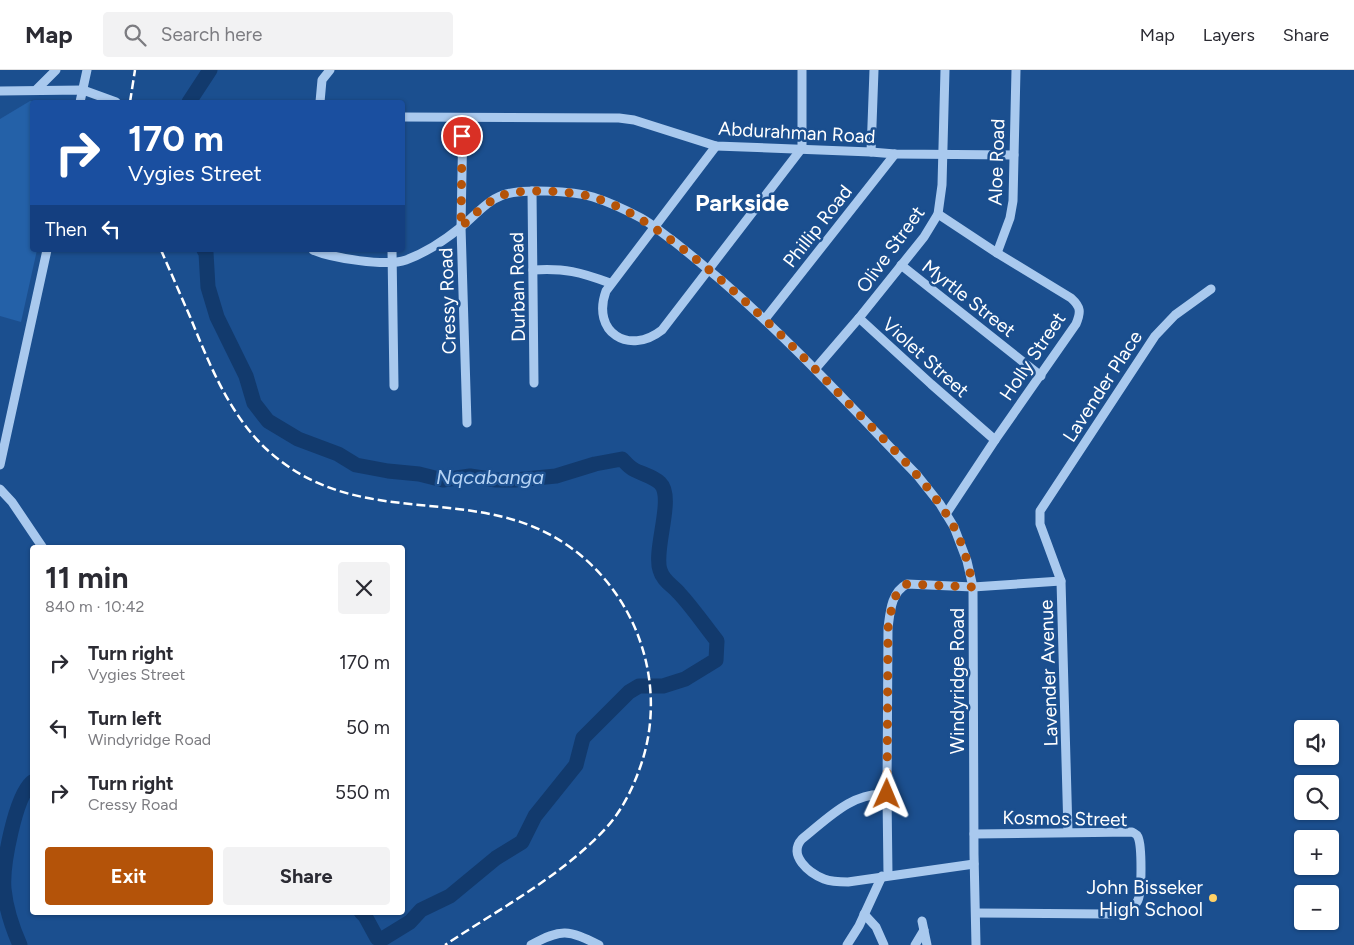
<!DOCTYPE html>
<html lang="en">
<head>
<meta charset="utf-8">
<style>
	body { margin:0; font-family:Figtree,sans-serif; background:#f2f2f3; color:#2b2b33; height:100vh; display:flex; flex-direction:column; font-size:19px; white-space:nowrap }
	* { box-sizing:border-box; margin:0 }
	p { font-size:16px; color:#7c7c81 }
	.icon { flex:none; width:28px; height:28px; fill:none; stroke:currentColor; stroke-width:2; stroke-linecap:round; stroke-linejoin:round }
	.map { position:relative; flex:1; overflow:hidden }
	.details { position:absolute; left:30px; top:475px; width:375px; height:370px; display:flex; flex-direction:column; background:#fff; border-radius:5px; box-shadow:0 1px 4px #0004 }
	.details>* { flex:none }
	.banner { position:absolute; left:30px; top:30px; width:375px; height:152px; border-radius:5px; box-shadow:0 1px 4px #0004; background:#1a4fa0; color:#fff; overflow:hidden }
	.buttons { position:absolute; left:1294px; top:650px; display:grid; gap:10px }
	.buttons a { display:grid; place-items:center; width:45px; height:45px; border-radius:5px; background:#fff; box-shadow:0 1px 4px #0004; font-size:25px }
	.pin { position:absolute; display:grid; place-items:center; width:42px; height:42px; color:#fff; margin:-21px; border:2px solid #fff; border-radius:50%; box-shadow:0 1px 5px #0007 }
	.me { position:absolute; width:55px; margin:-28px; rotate:1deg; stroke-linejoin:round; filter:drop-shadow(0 0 4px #0008) }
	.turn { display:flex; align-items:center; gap:18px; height:105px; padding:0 15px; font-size:22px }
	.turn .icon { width:65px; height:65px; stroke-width:2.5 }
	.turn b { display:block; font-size:35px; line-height:42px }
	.then { display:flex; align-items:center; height:48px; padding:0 15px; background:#0003; gap:10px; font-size:19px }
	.round { display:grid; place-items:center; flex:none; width:52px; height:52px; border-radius:5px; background:#f2f2f3 }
	.overview { display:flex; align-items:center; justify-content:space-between; height:85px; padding:0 15px }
	h1 { font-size:30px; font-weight:700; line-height:38px }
	.action { display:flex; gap:10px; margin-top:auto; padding:10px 15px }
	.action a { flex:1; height:58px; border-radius:5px; background:#b45309; color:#fff; font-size:20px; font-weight:700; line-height:58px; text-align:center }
	.action a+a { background:#f2f2f3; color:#2b2b33 }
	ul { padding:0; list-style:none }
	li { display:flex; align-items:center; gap:15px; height:65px; padding:0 15px }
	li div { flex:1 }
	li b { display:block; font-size:19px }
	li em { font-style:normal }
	header { display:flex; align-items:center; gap:30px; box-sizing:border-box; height:70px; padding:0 25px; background:#fff; border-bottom:1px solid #e1e1e2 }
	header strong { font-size:24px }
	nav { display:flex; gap:28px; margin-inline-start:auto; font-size:18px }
	.search { width:350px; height:45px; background:#f2f2f3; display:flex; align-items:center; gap:12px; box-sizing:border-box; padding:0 18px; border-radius:5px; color:#7c7c81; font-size:19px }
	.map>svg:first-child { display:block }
	.green { fill:#2461a8 }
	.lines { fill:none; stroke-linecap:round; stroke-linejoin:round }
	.river { stroke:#123a6d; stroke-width:15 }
	.minor { stroke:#a9c9ee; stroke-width:9 }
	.rail { stroke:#fff; stroke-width:2.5; stroke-dasharray:9 4; stroke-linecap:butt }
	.route { stroke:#b45309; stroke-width:9; stroke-dasharray:0 16.2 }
	.poi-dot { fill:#ffd166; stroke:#1b4f8f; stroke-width:2 }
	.labels { text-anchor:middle; stroke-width:5; stroke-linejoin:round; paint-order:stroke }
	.street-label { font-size:19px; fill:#fff; stroke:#1b4f8f }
	.poi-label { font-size:19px; fill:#fff; stroke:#1b4f8f; text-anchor:end }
	.water-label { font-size:20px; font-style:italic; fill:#b5d3f5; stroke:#1b4f8f }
	.district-label { font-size:24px; font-weight:bold; fill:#fff; stroke:#1b4f8f }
</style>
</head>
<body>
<header>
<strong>Map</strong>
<div class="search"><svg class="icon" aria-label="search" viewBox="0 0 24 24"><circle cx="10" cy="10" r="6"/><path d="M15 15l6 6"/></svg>Search here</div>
<nav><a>Map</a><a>Layers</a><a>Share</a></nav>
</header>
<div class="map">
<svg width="1354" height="875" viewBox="0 0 1354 875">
	<rect width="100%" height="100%" fill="#1b4f8f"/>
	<!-- green -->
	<polygon class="green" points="30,31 43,32 32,32 32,180 37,180 21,252 0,246 0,49"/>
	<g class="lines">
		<!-- river -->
		<g class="river">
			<polyline points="189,32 210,0"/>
			<path d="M 204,180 L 206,183 L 208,217 L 217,247 L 246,306 L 254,333 L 268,351 L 298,369 L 338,384 L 356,395 L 388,401 L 419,404 L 443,410 L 470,406 L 496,410 L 515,410 L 556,406 L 595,394 L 622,389 C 625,392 629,397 633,399 C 641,404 653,406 660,413 C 675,427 653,480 660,500 C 663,511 672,515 679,523 C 693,538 705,556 717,571 L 716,590 L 685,609 L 663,616 L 639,616 L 629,622 L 583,668 L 576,695 L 535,746 L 522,772 L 496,788 L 450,826 L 421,840 L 410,852 L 384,868 L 377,868 L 365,846 L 361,842"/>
			<path d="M 20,875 C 12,857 6,839 4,819 C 2,796 15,727 32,712"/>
		</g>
		<!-- minor -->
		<g class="minor">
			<polyline points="37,19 56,0"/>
			<polyline points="0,21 83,20 116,32"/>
			<polyline points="80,32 87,0"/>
			<polyline points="320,32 322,10 330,0"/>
			<polyline points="402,47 619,48 634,50 716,76 871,82 895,84 1014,85"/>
			<polyline points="463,48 461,157 467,353"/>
			<path d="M 716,76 L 606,221 C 591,262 629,286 662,260 L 802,78 L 802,0"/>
			<polyline points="871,82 874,0"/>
			<polyline points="532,121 534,313"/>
			<path d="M 938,144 L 997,183 L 1071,228 C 1081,237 1081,242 1076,254 L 995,370 L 946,444"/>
			<path d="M 313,180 C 332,188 386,197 406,190 C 425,183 445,170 461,157 C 474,147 486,131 503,125 C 522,118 573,121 593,127 C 609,132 626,140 641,148 C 652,154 662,163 672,170 C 689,183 705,197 722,211 C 791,271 853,339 917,405 L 940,434 L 954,457 L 967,491 L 973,517 L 974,784 L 976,875"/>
			<polyline points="392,180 394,316"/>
			<polyline points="997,183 1010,148 1013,131 1016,0"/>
			<polyline points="901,195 1041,306"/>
			<path d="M 533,200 C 565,198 580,202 610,213"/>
			<polyline points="859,248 931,314 995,370"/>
			<polyline points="765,249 895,84"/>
			<polyline points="816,298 859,248 924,167 938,144 942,115 945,0"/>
			<polyline points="0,395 47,180"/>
			<polyline points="0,419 12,432 43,478"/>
			<path d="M 887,725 C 854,720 826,750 802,769 C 787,785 809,803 824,809 C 832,812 840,812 848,812 L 974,794"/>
			<polyline points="1068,762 1061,511 1040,454 1040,441 1155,266 1175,245 1211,219"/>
			<path d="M 974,764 L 1132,762 C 1135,764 1136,763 1138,767 C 1142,776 1142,821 1138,830 C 1136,835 1132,838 1128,842 L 1108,844 L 976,843"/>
			<path d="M 888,805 L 887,725 L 888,558 C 890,543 891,522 907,514 L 973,517 L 1061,511"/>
			<polyline points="864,844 876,857 884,875"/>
			<polyline points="922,851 927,875"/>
			<path d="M 531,875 C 562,858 568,860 599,875"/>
			<polyline points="847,875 859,856 882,806"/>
			<polyline points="915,875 924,860"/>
		</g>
		<!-- rail -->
		<g class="rail">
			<polyline points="130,32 135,0"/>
			<path d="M 161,180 C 171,203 181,226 191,249 C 212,301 235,358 282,392 C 358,449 447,424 529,455 C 627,493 676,606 638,703 C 631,722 620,743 606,758 C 562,806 499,839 445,875"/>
		</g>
	</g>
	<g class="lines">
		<!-- route -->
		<path class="route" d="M 462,66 L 461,157 C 473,146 487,131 503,125 C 522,118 572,121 592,127 C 627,137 655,158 683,179 C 744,226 798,281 851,336 C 886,372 924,407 950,450 C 962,470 969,495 973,517 L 907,514 L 899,520 L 893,531 L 888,558 L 887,724"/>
	</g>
	<!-- markers -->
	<circle class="poi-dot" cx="1213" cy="828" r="5"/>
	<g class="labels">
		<!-- street labels -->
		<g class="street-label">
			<text transform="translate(797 62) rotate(3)" y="7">Abdurahman Road</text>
			<text transform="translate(996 92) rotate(-88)" y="7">Aloe Road</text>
			<text transform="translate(817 156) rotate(-52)" y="7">Phillip Road</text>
			<text transform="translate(890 179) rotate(-54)" y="7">Olive Street</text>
			<text transform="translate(517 217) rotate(-91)" y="7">Durban Road</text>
			<text transform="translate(969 228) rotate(38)" y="7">Myrtle Street</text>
			<text transform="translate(447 231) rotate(-92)" y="7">Cressy Road</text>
			<text transform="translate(1032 286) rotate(-56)" y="7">Holly Street</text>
			<text transform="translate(926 287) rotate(42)" y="7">Violet Street</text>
			<text transform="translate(1102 316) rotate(-57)" y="7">Lavender Place</text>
			<text transform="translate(1048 603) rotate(-92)" y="7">Lavender Avenue</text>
			<text transform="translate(957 611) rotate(-90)" y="7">Windyridge Road</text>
			<text transform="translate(1065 748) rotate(1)" y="7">Kosmos Street</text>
		</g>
		<!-- poi labels -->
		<g class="poi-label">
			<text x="1203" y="824">John Bisseker<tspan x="1203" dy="22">High School</tspan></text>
		</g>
		<!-- water labels -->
		<g class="water-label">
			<text x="490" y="414">Nqcabanga</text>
		</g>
		<!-- district labels -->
		<g class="district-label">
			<text x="742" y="141">Parkside</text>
		</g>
	</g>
</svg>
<div class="buttons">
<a><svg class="icon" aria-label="sound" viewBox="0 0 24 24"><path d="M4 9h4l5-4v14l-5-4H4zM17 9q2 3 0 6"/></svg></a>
<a><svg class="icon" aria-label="search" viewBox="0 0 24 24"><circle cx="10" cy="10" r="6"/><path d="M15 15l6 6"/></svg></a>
<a>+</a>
<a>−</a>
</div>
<div class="pin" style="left:462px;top:66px;background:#d93025"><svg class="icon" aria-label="arrive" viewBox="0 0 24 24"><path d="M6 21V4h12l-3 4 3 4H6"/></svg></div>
<svg class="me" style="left:887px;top:724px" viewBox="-20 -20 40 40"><path d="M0-17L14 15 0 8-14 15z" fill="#b45309" stroke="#fff" stroke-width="4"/></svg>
<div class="banner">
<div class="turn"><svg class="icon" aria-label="right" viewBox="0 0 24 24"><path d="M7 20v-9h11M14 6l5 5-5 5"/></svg><div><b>170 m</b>Vygies Street</div></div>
<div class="then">Then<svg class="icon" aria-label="left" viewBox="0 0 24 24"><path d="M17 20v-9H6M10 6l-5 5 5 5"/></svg></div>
</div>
<section class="details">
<div class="overview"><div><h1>11 min</h1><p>840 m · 10:42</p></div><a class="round"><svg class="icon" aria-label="close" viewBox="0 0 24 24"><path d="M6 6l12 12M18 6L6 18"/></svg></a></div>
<ul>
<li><svg class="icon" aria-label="right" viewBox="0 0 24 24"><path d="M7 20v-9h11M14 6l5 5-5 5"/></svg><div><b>Turn right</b><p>Vygies Street</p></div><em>170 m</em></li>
<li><svg class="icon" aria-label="left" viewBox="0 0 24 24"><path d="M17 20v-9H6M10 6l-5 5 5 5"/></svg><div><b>Turn left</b><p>Windyridge Road</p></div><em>50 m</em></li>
<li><svg class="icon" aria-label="right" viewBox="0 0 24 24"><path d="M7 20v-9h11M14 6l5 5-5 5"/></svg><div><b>Turn right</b><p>Cressy Road</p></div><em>550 m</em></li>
</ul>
<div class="action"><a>Exit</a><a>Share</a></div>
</section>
</div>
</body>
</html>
